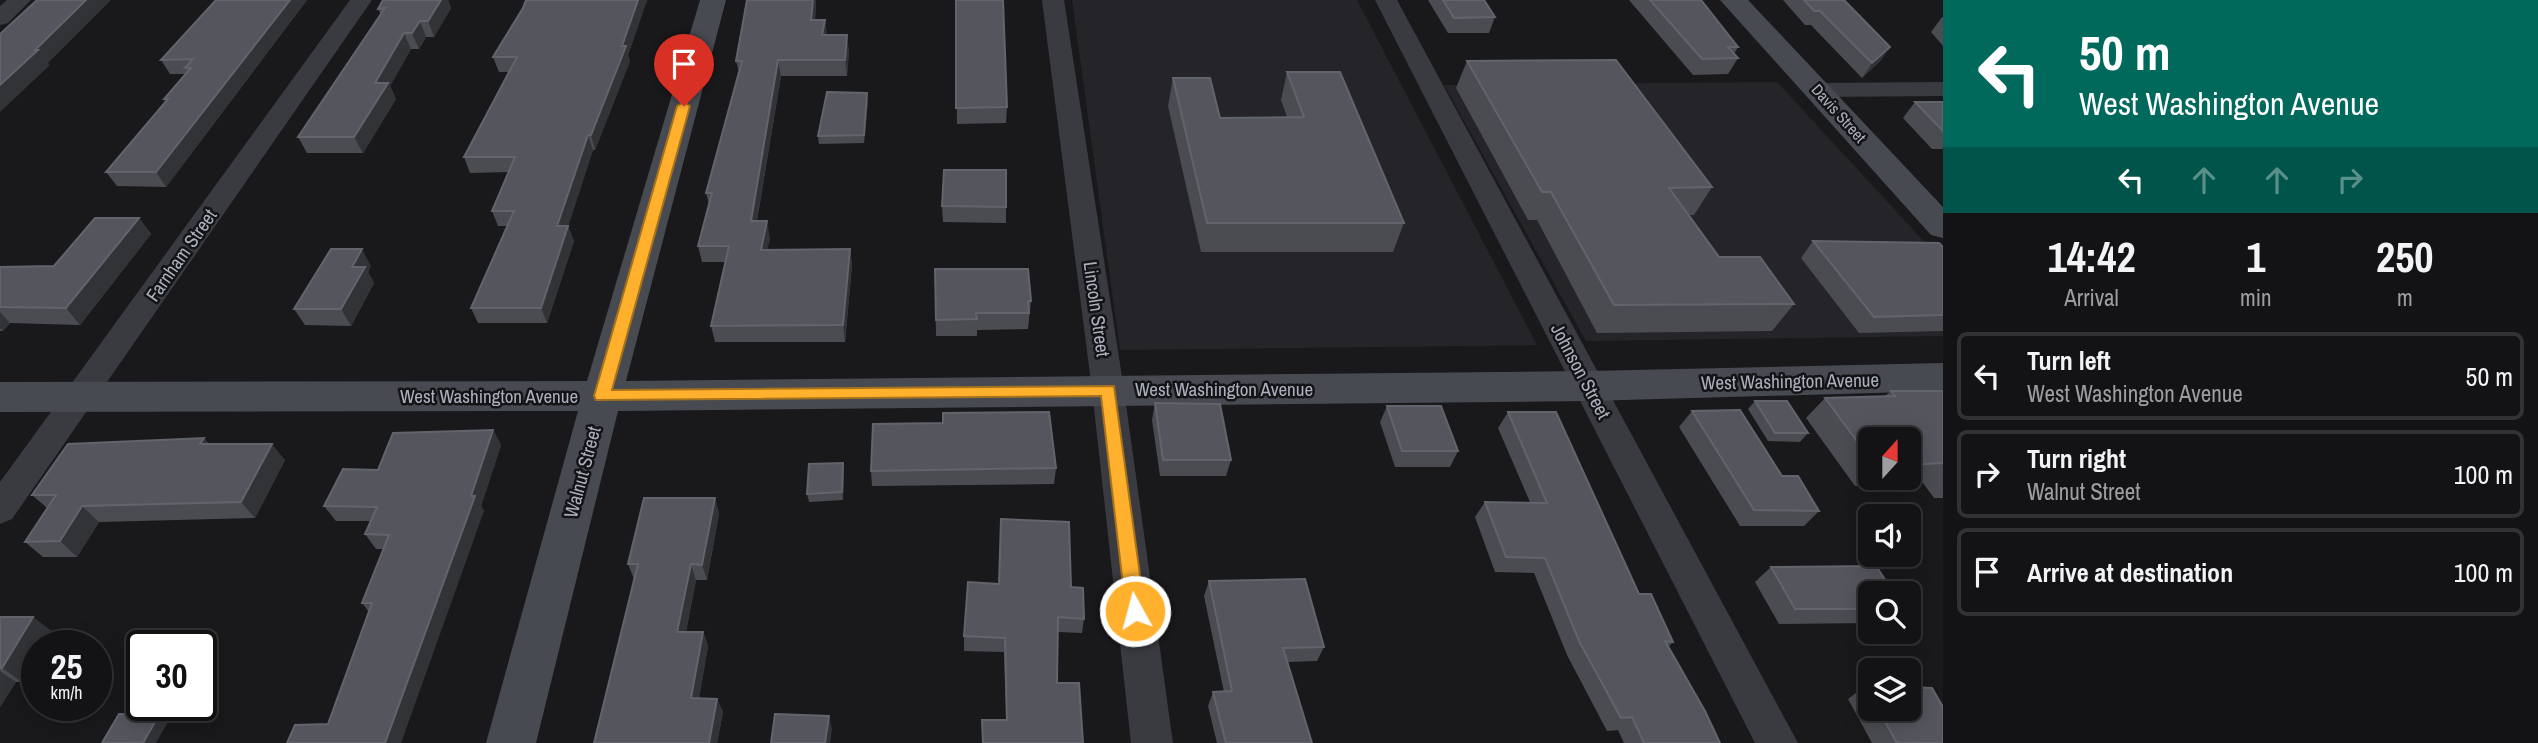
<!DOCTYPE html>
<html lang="en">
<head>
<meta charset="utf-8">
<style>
	body { margin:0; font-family:"Archivo Narrow",sans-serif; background:#202022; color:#f1f3f6; height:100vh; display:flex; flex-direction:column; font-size:26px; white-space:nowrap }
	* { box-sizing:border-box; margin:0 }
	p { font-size:23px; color:#9d9ea0 }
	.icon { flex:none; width:38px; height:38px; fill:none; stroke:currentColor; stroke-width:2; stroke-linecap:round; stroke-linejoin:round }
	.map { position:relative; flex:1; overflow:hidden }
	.side { display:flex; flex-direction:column; background:#131315; width:595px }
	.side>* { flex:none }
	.guide { background:#00695c; color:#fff; overflow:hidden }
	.needle { width:46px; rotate:21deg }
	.tools { position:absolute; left:1858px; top:427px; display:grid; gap:14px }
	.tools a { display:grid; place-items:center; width:63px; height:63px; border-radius:10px; background:#131315; box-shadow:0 4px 18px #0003,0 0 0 2px #323234; font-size:35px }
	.speed { position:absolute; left:21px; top:630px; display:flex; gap:14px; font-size:35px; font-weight:700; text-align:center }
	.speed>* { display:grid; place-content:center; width:91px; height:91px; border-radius:50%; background:#131315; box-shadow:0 4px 18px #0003,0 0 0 2px #323234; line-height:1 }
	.speed small { font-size:18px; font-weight:400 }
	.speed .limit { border:4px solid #111; border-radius:10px; background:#fff; color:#111 }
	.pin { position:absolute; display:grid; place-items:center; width:60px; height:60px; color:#fff; margin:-72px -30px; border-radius:50% 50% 50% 0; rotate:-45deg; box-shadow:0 0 7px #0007 }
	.pin .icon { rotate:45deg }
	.me { position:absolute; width:77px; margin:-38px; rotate:353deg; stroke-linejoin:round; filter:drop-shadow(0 0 5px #0008) }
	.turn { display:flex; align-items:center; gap:24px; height:147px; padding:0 21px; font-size:32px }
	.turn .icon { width:91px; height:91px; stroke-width:2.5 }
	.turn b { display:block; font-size:49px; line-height:60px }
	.lanes { display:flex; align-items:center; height:66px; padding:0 21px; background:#0003; justify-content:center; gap:35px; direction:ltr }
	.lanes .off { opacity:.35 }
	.eta { display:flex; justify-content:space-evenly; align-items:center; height:119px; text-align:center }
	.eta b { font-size:42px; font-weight:700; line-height:49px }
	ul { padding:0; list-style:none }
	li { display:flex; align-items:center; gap:21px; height:88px; margin:0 14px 10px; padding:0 7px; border:4px solid #323234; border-radius:10px }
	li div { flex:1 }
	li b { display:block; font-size:26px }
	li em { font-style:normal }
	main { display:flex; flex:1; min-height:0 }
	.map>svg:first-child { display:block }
	.built { fill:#252529 }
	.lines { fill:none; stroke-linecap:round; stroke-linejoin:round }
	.street { fill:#393b41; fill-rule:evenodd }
	.secondary { fill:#474a51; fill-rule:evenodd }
	.wall { fill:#4a4c51; fill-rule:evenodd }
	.shaded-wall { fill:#323337 }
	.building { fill:#55565d; stroke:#62646c; stroke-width:2 }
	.route { fill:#ffb02d; stroke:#a6721d; stroke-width:2 }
	.labels { text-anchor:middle; stroke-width:5; stroke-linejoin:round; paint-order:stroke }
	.far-street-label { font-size:16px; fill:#aab0bc; stroke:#141417 }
	.street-label { font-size:19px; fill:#aab0bc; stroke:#141417 }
</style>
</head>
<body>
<main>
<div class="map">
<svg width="1943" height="743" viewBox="0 0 1943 743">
	<rect width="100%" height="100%" fill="#19191c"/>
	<!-- built -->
	<g class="built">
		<polygon points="1072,0 1357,0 1537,345 1120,350"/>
		<polygon points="1777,82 1943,262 1943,336 1586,341 1444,85"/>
	</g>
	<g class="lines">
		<!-- street -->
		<g class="street">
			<polygon points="7,0 31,0 8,23 0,25 0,6"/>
			<polygon points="350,0 372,0 12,519 0,524 0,482"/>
			<polygon points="1042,0 1064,0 1124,390 1173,743 1131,743 1092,390"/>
			<polygon points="1375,0 1397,0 1798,743 1755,743"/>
			<polygon points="1943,82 1943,96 1818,97 1809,95 1806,90 1809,85 1818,83"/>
		</g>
		<!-- secondary -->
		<g class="secondary">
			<polygon points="700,0 726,0 626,381 1589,371 1943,363 1943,391 1589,401 618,411 536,743 486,743 578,411 0,412 0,382 587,381"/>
			<polygon points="1720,0 1748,0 1943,207 1943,238 1931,235"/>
		</g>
	</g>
	<!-- wall -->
	<g class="wall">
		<polygon points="216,0 307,0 166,187 117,186 106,172 166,102 164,99 187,74 170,74 161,60"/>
		<polygon points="383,0 448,0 451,8 434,37 426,37 419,49 411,49 390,86 396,99 363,153 307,153 298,137 381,15 378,9"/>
		<polygon points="526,0 647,0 628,55 630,61 595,150 593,150 568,226 574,241 547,323 478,323 471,308 507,226 498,226 492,211 508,172 470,173 464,157 509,72 499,72 493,57 523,8"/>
		<polygon points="816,0 815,20 827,35 849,50 847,76 781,76 757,221 770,238 767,250 850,249 852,265 845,342 715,342 711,326 725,262 702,262 698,246 709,205 706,193 739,72 736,61"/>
		<polygon points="956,0 1007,107 1006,123 957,124"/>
		<polygon points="1428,0 1484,0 1495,17 1489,33 1448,33"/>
		<polygon points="1629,0 1701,0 1738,47 1734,54 1738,58 1728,74 1693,75"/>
		<polygon points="1783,0 1844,0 1890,47 1880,61 1862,78 1811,25 1805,25"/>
		<polygon points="1942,17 1943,17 1943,46 1931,32"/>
		<polygon points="1467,61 1712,187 1694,215 1689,215 1719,257 1794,304 1772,331 1597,333 1537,220 1528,220 1456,88"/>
		<polygon points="1287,72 1404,223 1393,252 1201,252 1168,106 1173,78 1220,118 1287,117 1281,100"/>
		<polygon points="868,101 864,143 819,144 818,136"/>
		<polygon points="1915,102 1943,102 1943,149 1932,149 1903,118"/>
		<polygon points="942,206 1006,207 1006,223 943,222"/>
		<polygon points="139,218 151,234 80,325 10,323 3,331 0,331 0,267 54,266"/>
		<polygon points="1813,241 1943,247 1943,331 1859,333 1801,258"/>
		<polygon points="371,266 368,272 374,283 351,326 305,325 294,309"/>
		<polygon points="935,269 1031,301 1028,329 977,330 977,336 936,336"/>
		<path d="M 1891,391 L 1943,391 L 1943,498 L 1934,498 L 1923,483 L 1855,486 L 1806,418 L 1825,398 L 1885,396 ZM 1871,439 L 1909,439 L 1909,478 L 1871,478 Z"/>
		<polygon points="1755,401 1808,433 1800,442 1768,441 1748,409"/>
		<polygon points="1155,403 1231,460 1226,476 1160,476 1152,420"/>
		<polygon points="1387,406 1458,451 1450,467 1395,467 1380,422"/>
		<polygon points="1692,411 1782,476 1819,511 1804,526 1740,526 1679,427"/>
		<polygon points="1508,412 1673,642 1668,647 1720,743 1624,743 1618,730 1607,731 1567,655 1534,573 1495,572 1475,517 1485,502 1530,502 1498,428"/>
		<polygon points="943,423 1056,468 1054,484 872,486 871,471"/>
		<polygon points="493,430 501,445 481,506 484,511 328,724 369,612 362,603 384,549 376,549 365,534 370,521 336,521 324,506 378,470"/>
		<polygon points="204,438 209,444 285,460 255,518 99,522 77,557 43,557 25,542 47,508 32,495"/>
		<polygon points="843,463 844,471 843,500 809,502 807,494"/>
		<polygon points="715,498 719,514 707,580 696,580 686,632 703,632 708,646 699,698 717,699 723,712 717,743 594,743 634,579 628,564"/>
		<polygon points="1771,567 1871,593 1871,623 1779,624 1755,582"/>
		<polygon points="1209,581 1324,647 1317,661 1288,662 1312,743 1217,743 1208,706 1213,692 1224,692 1204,596"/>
		<polygon points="1071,587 1084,619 1082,633 1058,632 1057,683 1006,720 1004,652 964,651 964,636"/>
		<polygon points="0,617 52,631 43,646 37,646 22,682 16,682 0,707"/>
		<polygon points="1865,686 1871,686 1871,709 1909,709 1943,743 1872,743 1848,699"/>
	</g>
	<!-- shaded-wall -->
	<g class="shaded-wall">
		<polygon points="86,0 111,0 48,63 50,65 0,112 0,85"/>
		<polygon points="290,0 307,0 166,187 156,172"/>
		<polygon points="438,0 448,0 451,8 434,37 428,21"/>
		<polygon points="638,0 647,0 628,55 630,61 595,150 591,135"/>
		<polygon points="813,0 816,0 813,35 811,20"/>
		<polygon points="825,20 827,35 822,35"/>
		<polygon points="420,21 426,37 419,49 412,33"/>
		<polygon points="404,33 411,49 390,86 396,99 363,153 354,137 375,83"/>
		<polygon points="847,35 849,50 847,76 845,60"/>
		<polygon points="1890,47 1880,61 1862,78 1872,63"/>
		<polygon points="778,60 781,76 754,238 751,221"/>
		<polygon points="867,93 868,101 864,143 864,135"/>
		<polygon points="588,135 593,150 563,242 557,226"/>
		<polygon points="139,218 151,234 80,325 66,308"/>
		<polygon points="767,221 770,238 764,267 761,250"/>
		<polygon points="568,226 574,241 547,323 541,308"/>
		<polygon points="362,249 371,266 368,272 374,283 351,326 341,309 352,267"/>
		<polygon points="850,249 852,265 845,342 843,325"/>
		<polygon points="0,312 10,323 3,331 0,328"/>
		<polygon points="493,430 501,445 481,506 484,511 401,743 385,743"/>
		<polygon points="204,438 217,454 200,444"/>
		<polygon points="272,444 285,460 255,518 241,502"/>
		<polygon points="843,463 844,471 843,500 842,492"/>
		<polygon points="715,498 719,514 707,580 702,565"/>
		<polygon points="82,506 99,522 77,557 60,541"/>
		<polygon points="691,564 696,580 683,646 677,632"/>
		<polygon points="33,617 52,631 43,646 37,646 37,657 22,682 2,668"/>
		<polygon points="703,632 708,646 697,712 691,698"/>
		<polygon points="0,671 16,682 0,707"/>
		<polygon points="717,699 723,712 717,743 709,743"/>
		<polygon points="159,715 168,722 156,743 143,743"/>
		<polygon points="829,716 832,729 830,743 825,743"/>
	</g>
	<!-- building -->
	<g class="building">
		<polygon points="37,0 86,0 35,50 38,50 0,85 0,34"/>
		<polygon points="216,0 290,0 156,172 106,172 168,99 164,99 191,68 185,68 193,59 161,60"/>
		<polygon points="383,0 441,0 428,21 420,21 412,33 404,33 375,83 388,83 354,137 298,137 385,8 378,9"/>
		<polygon points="526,0 638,0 622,46 626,46 591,135 588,135 557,226 568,226 541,308 471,308 514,211 492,211 515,157 464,157 517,57 493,57 523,8"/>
		<polygon points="747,0 813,0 811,20 825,20 822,35 847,35 845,60 778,60 751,221 767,221 761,250 850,249 843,325 711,326 729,246 698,246 712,193 706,193 742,61 736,61"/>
		<polygon points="956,0 1003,0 1007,107 956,108"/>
		<polygon points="1443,0 1484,0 1495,17 1454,18"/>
		<polygon points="1650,0 1701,0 1738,47 1728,47 1738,58 1702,59"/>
		<polygon points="1804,0 1844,0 1890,47 1872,63 1820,11 1814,11"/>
		<polygon points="1616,60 1712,187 1669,188 1719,257 1760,257 1794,304 1614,305 1551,192 1542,192 1467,61"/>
		<polygon points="1287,72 1340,72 1404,223 1207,223 1173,78 1210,78 1220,118 1304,117"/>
		<polygon points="827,92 867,93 864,135 818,136"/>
		<polygon points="1915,102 1943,102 1943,131"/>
		<polygon points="944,170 1006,170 1006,207 942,206"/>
		<polygon points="95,218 139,218 66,308 0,307 0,267 54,266"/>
		<polygon points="1813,241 1939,243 1943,247 1943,315 1874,317"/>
		<polygon points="331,249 362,249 352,267 365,267 341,309 294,309"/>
		<polygon points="935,269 1028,269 1031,301 1028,301 1029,313 976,313 977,319 936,320"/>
		<polygon points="1891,391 1943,391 1943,463 1909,465 1909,439 1871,439 1871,460 1825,398 1895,396"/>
		<polygon points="1755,401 1787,401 1808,433 1775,433"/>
		<polygon points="1155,403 1220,404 1231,460 1163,460"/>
		<polygon points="1387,406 1441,406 1458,451 1402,451"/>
		<polygon points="1740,410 1782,476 1798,476 1819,511 1754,510 1692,411"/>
		<polygon points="1049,412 1056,468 871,471 873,424 943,423 943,413"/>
		<polygon points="1508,412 1556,412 1639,594 1651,594 1673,642 1665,641 1705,711 1720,743 1644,743 1632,717 1621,718 1579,641 1545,558 1506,557 1485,502 1547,503"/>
		<polygon points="493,430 471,496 475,496 385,743 287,743 295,725 328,724 372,603 362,603 389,535 365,534 377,507 324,506 343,469 378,470 393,433"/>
		<polygon points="204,438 200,444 272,444 241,502 82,506 60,541 25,542 56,495 32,495 68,444"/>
		<polygon points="843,463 842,492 807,494 809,464"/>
		<polygon points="644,498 715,498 702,565 691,564 677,632 703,632 691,698 717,699 709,743 594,743 638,564 628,564"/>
		<polygon points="1001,519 1069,522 1071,587 1083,588 1084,619 1058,617 1057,683 1079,683 1083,743 983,743 982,720 1007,720 1005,638 964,636 968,582 999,584"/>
		<polygon points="1876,566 1894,593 1871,593 1871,609 1795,609 1771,567"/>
		<polygon points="1305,579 1324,647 1283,648 1312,743 1226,743 1213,692 1232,691 1209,581"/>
		<polygon points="0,617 33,617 2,668 0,668"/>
		<polygon points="1865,686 1871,686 1871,696"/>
		<polygon points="1909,687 1932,688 1943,707 1943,743 1897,743 1878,709 1909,709"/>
		<polygon points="119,714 159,715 143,743 102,743"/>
		<polygon points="775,714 829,716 825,743 771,743"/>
	</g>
	<!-- route -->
	<polygon class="route" points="684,102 690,106 612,390 1114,386 1145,611 1142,617 1135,620 1129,617 1126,611 1101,396 596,400 594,396 677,106"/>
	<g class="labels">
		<!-- far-street labels -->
		<g class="far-street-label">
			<text transform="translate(1839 113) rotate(48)" y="6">Davis Street</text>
		</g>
		<!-- street labels -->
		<g class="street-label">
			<text transform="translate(181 255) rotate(-55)" y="7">Farnham Street</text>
			<text transform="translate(1097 309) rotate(82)" y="7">Lincoln Street</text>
			<text transform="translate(1581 371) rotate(62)" y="7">Johnson Street</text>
			<text transform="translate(1790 381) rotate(-1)" y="7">West Washington Avenue</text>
			<text x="1224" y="396">West Washington Avenue</text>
			<text x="489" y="403">West Washington Avenue</text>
			<text transform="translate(582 472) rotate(-75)" y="7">Walnut Street</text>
		</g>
	</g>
</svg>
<div class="tools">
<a><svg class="needle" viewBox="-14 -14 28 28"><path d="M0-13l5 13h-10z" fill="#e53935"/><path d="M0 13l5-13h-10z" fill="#9d9ea0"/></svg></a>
<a><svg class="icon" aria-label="sound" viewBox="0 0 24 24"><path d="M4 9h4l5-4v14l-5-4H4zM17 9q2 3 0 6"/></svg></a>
<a><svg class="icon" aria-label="search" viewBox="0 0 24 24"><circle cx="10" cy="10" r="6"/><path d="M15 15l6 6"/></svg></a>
<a><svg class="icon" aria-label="layers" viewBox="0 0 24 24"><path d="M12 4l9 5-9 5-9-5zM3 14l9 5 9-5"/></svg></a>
</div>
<div class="speed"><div>25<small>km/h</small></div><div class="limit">30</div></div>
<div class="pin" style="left:684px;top:106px;background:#d93025"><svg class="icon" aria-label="arrive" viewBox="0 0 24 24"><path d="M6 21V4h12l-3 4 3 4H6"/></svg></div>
<svg class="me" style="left:1135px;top:611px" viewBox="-20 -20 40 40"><circle r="17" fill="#ffb02d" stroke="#fff" stroke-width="3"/><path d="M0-11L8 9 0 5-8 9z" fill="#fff"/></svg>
</div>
<section class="side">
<div class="guide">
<div class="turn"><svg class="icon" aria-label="left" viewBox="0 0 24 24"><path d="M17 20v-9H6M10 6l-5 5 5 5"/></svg><div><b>50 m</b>West Washington Avenue</div></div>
<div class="lanes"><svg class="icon" aria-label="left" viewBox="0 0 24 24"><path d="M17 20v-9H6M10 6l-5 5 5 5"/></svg><svg class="icon off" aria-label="ahead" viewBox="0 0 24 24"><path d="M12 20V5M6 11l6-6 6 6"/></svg><svg class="icon off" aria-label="ahead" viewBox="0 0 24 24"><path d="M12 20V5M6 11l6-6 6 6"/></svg><svg class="icon off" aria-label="right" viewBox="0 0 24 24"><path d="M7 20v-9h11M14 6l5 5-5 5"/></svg></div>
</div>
<div class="eta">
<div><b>14:42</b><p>Arrival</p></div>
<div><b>1</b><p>min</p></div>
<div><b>250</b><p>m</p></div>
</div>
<ul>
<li><svg class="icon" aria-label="left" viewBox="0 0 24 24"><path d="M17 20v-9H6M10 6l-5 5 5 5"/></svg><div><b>Turn left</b><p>West Washington Avenue</p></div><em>50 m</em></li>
<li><svg class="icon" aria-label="right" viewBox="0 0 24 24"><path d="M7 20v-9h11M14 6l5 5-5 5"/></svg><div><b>Turn right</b><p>Walnut Street</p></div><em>100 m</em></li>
<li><svg class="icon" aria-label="arrive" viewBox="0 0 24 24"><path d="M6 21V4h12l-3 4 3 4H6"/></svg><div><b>Arrive at destination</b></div><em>100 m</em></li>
</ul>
</section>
</main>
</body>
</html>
